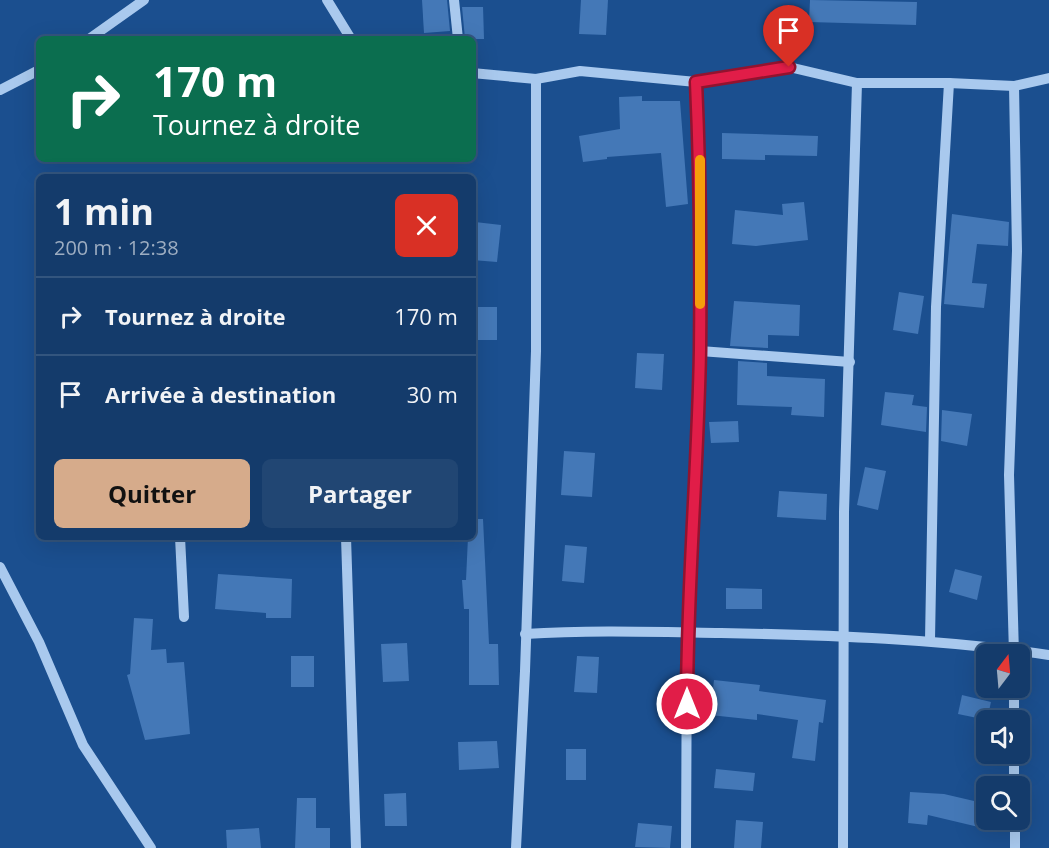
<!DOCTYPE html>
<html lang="fr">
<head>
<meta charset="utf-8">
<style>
	body { margin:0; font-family:"Open Sans",sans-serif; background:#214673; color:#f1f3f6; height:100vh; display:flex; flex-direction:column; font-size:22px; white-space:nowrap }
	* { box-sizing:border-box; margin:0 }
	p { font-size:20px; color:#9dadc1 }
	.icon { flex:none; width:33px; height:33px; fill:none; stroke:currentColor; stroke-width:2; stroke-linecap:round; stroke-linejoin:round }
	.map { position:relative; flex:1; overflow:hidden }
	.sheet { position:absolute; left:36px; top:174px; width:440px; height:366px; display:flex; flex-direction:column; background:#143b6b; border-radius:9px; box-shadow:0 6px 24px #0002,0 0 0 2px #33557e }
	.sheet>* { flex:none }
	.top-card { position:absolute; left:36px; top:36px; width:440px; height:126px; border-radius:9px; box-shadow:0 6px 24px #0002,0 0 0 2px #33557e; background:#0b6e4f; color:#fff; overflow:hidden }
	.needle { width:39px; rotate:16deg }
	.tools { position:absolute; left:976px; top:644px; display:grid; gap:12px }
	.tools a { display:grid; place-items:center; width:54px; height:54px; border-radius:9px; background:#143b6b; box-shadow:0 6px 24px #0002,0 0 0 2px #33557e; font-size:30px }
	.pin { position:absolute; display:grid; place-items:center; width:51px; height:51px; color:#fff; margin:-62px -26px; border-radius:50% 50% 50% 0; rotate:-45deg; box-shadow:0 0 6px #0007 }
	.pin .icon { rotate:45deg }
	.me { position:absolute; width:66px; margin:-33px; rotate:0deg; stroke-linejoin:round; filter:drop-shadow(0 0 4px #0008) }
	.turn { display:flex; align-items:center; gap:21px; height:126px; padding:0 18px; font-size:27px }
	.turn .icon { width:78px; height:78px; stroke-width:2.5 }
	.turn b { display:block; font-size:42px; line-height:51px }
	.round { display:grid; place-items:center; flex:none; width:63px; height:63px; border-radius:9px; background:#214673 }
	.head { display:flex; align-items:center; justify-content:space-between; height:102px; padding:0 18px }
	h1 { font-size:36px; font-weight:700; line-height:45px }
	.cta { display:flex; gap:12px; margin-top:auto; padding:12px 18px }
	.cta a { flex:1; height:69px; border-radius:9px; background:#d6ab8b; color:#111; font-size:24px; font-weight:700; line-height:69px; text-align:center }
	.cta a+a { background:#214673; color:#f1f3f6 }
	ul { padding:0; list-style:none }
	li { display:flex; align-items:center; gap:18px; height:78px; padding:0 18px; border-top:2px solid #33557e }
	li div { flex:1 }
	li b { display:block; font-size:22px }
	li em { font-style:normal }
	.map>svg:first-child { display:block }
	.building { fill:#4478b7 }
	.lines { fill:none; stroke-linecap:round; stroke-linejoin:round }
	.minor { stroke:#a9c9ee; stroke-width:10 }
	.route-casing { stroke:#92132f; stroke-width:15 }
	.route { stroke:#e11d48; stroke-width:10 }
	.slow { stroke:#f59e0b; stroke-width:10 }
</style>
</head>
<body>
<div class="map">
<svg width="1049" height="848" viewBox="0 0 1049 848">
	<rect width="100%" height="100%" fill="#1b4f8f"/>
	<!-- building -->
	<g class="building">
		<polygon points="422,0 447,0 450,31 424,33"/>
		<polygon points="581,0 608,0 606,35 579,34"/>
		<polygon points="810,0 917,2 916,25 809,22"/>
		<polygon points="462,7 483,7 484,39 465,39"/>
		<polygon points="642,96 642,101 680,101 688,204 666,207 661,153 607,157 607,159 583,162 579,136 620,129 619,97"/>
		<polygon points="722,133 818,136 817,156 765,155 765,160 722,159"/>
		<polygon points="804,202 808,240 756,246 732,244 735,210 783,215 782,204"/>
		<polygon points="952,214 1009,222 1008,246 977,244 972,283 987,284 984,308 944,304"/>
		<polygon points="475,222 501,225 497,262 472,260"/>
		<polygon points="899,292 924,296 918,334 893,330"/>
		<polygon points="734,301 800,305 799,336 768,335 768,348 730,346"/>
		<rect x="476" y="307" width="21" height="33"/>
		<polygon points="637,353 664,354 662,390 635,388"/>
		<polygon points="738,361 767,363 767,376 825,379 824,417 791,415 792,407 737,405"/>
		<polygon points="885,392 914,395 912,405 927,407 926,432 881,425"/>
		<polygon points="942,410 972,414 967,446 941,441"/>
		<polygon points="738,421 739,442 711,443 709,422"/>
		<polygon points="564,451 595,453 592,497 561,495"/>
		<polygon points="865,467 886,471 878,510 857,505"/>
		<polygon points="779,491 827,494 826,520 777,517"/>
		<polygon points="472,519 483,519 489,644 498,644 499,685 469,685 469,609 464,609 462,580 466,580 468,537 472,537"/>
		<polygon points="565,545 587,547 584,583 562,581"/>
		<polygon points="955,569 982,576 977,600 949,592"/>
		<polygon points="218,574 292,579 291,618 266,618 266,613 215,609"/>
		<polygon points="726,588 762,589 762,609 726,609"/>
		<polygon points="134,618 153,619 151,650 166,649 167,663 184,662 190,734 145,740 127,675 130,674"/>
		<polygon points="407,643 409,681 383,682 381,644"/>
		<rect x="291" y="656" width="23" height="31"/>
		<polygon points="577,656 599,657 597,693 574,692"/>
		<polygon points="714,680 760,685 759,691 826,700 823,723 819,722 815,761 792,758 798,720 757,714 757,720 710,715"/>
		<polygon points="962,695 991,702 987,720 958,714"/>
		<polygon points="497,741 499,768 459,770 458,742"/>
		<rect x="566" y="749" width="20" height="31"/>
		<polygon points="716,769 755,773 753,791 714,788"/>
		<polygon points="910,792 944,794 987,804 987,829 928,815 927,825 908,823"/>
		<polygon points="406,793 407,826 385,826 384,794"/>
		<polygon points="297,798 316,798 316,828 330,828 330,848 295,848"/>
		<polygon points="736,820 763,822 761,848 734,848"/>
		<polygon points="638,823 672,826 670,848 635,847"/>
		<polygon points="259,828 261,848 227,848 226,830"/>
	</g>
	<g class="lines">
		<!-- minor -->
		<g class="minor">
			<polyline points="327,0 351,39"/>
			<polyline points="454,0 458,39"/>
			<polyline points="89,39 144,0"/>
			<polyline points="472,73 536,79 580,71 696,82 789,67 857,83 949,83 1014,86 1049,78"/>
			<polyline points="1014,86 1017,251 1009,475 1014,654"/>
			<polyline points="0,90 39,70"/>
			<polyline points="700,351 850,362"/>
			<polyline points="180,537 184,617"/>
			<polyline points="346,537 356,848"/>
			<polyline points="0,567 39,642 83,745 151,848"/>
			<path d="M 525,634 C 590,630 655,632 721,633 C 831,635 940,639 1049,655"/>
			<polyline points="930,640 936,307 949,83"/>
			<polyline points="1014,720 1014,687"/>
			<polyline points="1014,753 1014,786"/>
			<polyline points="1015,819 1015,848"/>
			<polyline points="516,848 525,671 536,351 536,79"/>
			<polyline points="686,848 687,632 700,351 700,167 696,82"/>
			<polyline points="843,848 844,512 857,83"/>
		</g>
	</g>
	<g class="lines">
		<defs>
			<path id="route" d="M 687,704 C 687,586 698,468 700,350 C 701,260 700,171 696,82 L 789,67"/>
		</defs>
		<!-- route casing -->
		<use href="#route" class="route-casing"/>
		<!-- route -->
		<use href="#route" class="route"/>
		<!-- slow -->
		<polyline class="slow" points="700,304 700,160"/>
	</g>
</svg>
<div class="tools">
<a><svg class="needle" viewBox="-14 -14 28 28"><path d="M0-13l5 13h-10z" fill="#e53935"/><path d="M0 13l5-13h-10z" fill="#9dadc1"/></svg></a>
<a><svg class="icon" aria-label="sound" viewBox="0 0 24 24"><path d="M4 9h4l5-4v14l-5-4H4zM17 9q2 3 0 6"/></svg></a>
<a><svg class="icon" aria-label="search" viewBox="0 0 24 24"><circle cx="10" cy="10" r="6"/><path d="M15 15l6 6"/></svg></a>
</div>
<div class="pin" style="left:789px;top:67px;background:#d93025"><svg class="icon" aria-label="arrive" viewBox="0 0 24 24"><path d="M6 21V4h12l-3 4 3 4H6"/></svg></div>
<svg class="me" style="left:687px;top:704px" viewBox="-20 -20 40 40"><circle r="17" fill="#e11d48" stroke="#fff" stroke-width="3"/><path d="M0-11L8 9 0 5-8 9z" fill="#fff"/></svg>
<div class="top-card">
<div class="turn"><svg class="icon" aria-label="right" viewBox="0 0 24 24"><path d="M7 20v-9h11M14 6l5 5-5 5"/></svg><div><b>170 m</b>Tournez à droite</div></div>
</div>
<section class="sheet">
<div class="head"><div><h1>1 min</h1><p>200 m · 12:38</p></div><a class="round" style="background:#d93025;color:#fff"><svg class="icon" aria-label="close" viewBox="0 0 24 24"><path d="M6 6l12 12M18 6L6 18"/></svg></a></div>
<ul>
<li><svg class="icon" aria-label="right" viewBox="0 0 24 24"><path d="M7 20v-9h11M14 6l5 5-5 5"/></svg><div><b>Tournez à droite</b></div><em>170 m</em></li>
<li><svg class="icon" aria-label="arrive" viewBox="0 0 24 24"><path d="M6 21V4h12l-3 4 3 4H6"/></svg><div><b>Arrivée à destination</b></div><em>30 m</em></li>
</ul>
<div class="cta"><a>Quitter</a><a>Partager</a></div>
</section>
</div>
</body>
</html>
